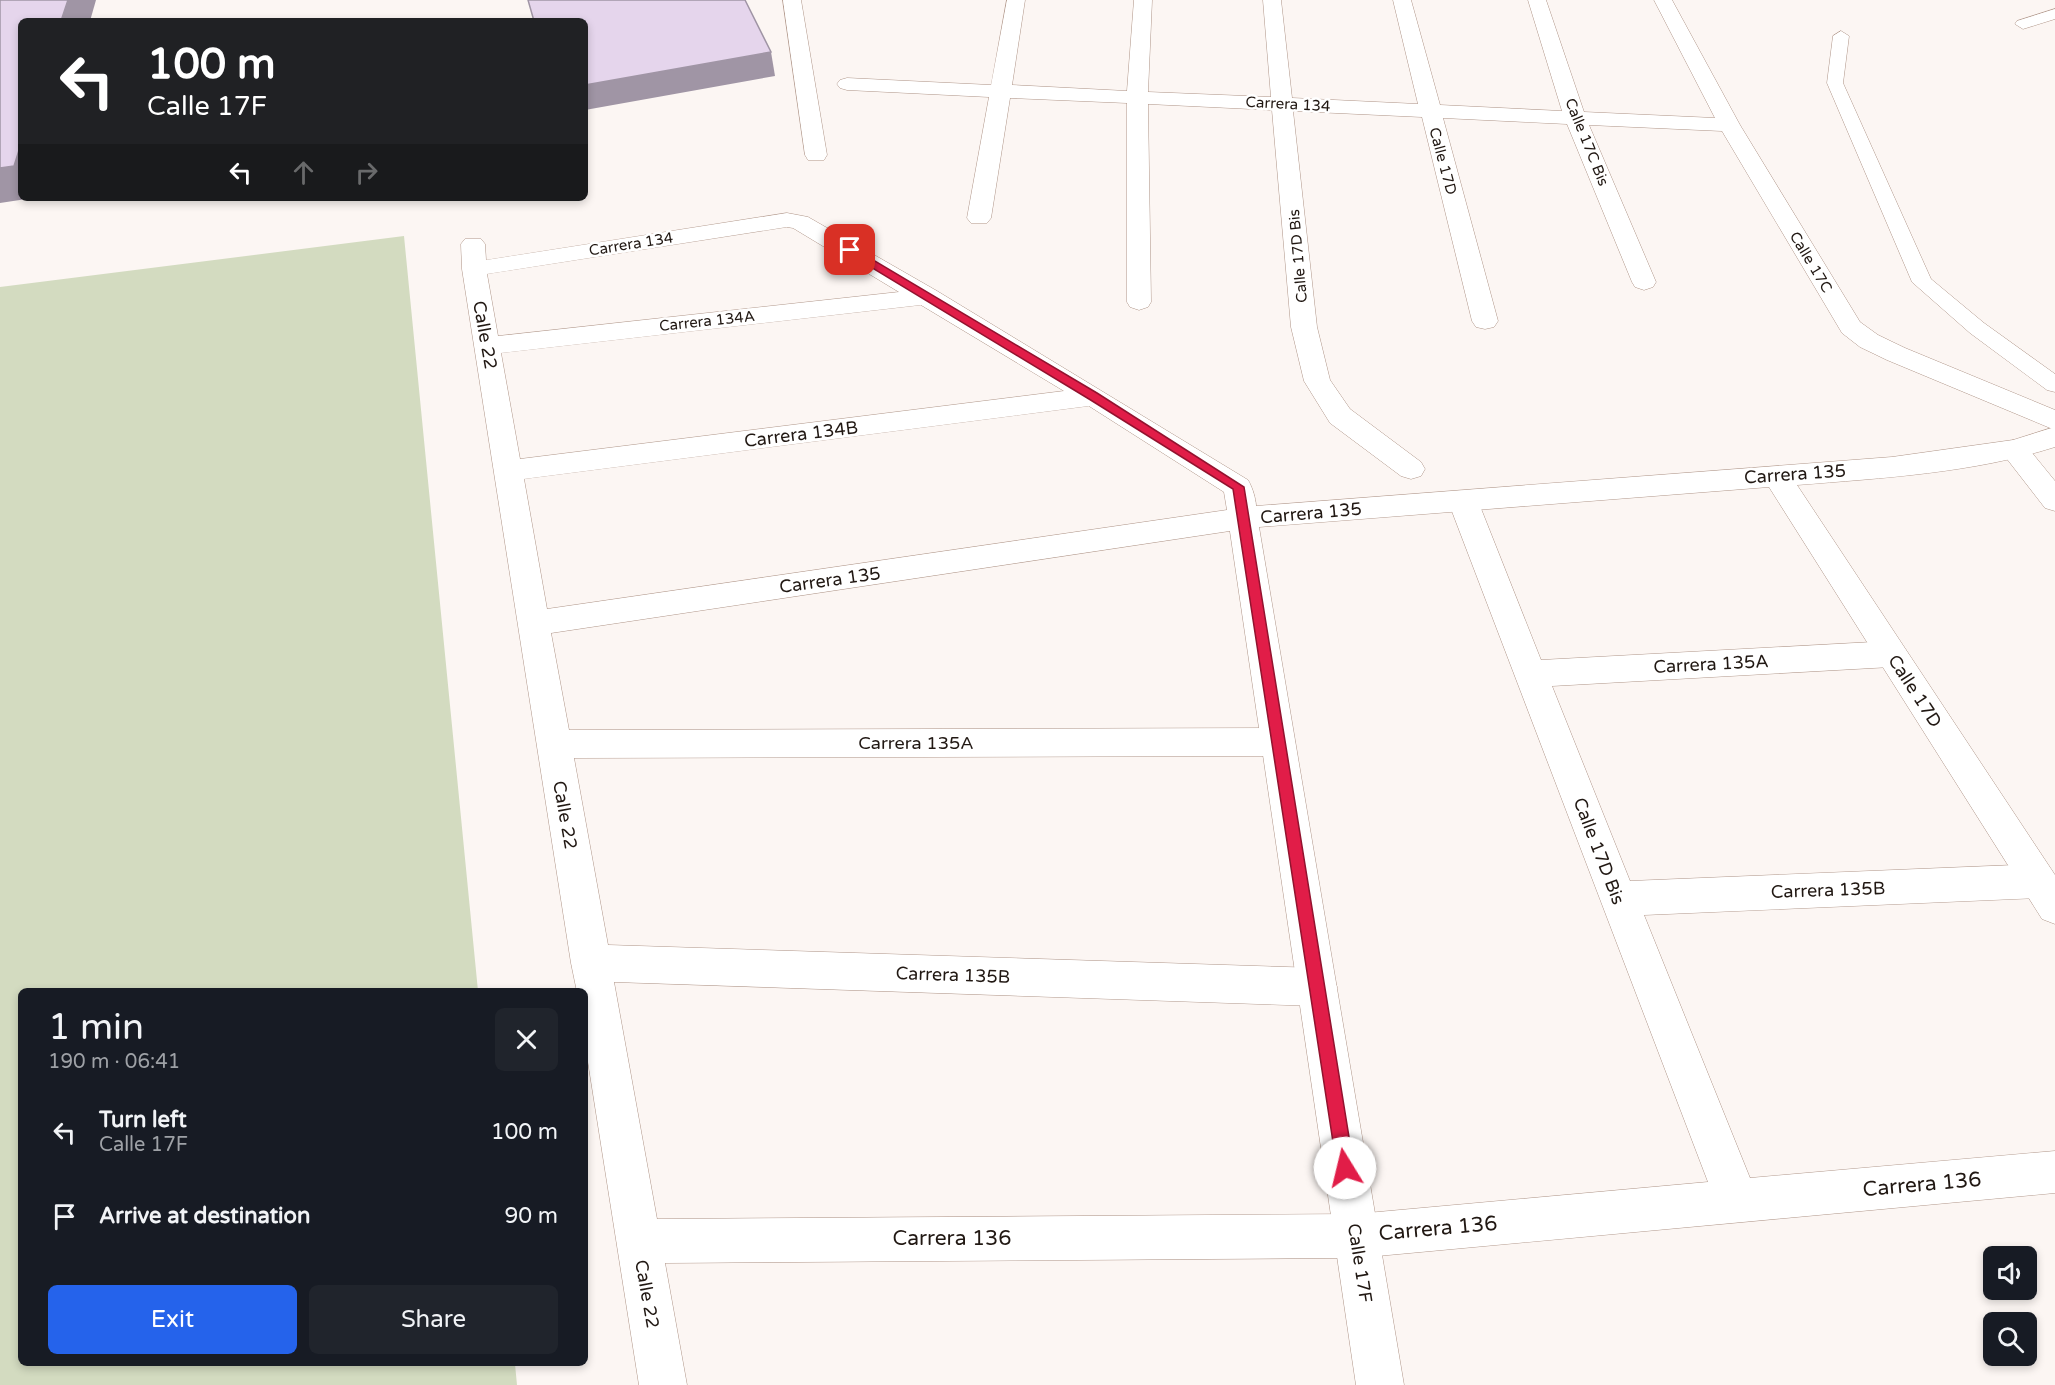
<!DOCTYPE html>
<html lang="en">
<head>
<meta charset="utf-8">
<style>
	body { margin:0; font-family:"Varela Round",sans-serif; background:#20242c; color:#f1f3f6; height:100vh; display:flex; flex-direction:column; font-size:22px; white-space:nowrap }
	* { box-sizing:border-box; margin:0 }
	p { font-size:20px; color:#9ea1a6 }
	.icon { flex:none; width:33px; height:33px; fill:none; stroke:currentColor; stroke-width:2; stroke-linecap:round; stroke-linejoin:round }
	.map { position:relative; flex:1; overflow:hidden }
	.side { position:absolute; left:18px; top:988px; width:570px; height:378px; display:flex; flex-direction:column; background:#171b24; border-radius:9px; box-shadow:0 3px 9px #0003 }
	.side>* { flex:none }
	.banner { position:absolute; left:18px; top:18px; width:570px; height:183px; border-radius:9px; box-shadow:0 3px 9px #0003; background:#202124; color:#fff; overflow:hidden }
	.tools { position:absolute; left:1983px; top:1246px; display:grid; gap:12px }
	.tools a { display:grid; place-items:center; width:54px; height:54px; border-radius:9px; background:#171b24; box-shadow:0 3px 9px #0003; font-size:30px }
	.pin { position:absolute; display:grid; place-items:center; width:51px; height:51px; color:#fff; margin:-26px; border-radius:12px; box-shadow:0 3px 9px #0006 }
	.me { position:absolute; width:66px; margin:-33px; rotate:351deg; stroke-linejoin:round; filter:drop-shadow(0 0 4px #0008) }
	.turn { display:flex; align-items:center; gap:21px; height:126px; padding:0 30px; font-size:27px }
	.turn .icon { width:78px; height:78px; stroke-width:2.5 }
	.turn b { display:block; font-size:42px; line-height:51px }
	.lanes { display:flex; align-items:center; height:57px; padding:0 30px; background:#0003; justify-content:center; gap:30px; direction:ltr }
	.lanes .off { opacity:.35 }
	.round { display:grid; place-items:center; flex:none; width:63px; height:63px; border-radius:9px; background:#20242c }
	.overview { display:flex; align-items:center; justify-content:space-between; height:102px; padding:0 30px }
	h1 { font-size:36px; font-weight:600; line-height:45px }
	.button { display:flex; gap:12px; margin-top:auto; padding:12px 30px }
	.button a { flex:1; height:69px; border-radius:9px; background:#2563eb; color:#fff; font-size:24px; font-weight:600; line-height:69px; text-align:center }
	.button a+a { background:#20242c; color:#f1f3f6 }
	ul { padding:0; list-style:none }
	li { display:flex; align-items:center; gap:18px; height:84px; padding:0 30px }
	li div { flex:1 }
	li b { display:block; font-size:22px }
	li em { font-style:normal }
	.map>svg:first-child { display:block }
	.green { fill:#d3dbc0 }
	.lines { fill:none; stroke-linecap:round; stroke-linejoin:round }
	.service-casing { stroke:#af9588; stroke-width:1 }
	.minor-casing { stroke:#af9588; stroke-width:1 }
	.tertiary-casing { stroke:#af9588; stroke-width:1 }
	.service { fill:#fff; fill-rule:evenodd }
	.minor { fill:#fff; fill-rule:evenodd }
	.tertiary { fill:#fff; fill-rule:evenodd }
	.shaded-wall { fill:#a095a5 }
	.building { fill:#e5d5ec; stroke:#a095a5; stroke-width:1.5 }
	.route { fill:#e11d48; stroke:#92132f; stroke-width:1.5 }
	.labels { text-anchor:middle; stroke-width:5; stroke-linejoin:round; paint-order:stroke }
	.far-street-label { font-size:15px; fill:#211813; stroke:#fff }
	.street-label { font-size:18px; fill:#211813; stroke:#fff }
	.near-street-label { font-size:21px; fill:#211813; stroke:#fff }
</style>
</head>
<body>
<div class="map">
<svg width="2055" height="1385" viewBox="0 0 2055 1385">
	<rect width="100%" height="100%" fill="#fcf6f3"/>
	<!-- green -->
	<polygon class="green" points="404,236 478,991 21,992 21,1364 515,1364 517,1385 0,1385 0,287"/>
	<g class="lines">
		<defs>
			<g id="service">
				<polygon points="2055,9 2055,19 2023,29 2015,24 2017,21"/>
				<polygon points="1841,31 1849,36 1843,83 1931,279 1984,323 2055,374 2055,392 2047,390 1970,333 1912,282 1827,83 1833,36"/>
			</g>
			<g id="minor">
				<polygon points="783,0 801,0 827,155 824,160 808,160 805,155"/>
				<polygon points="1007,0 1025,0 1012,85 1127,91 1134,0 1152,0 1148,92 1271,97 1263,0 1281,0 1292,98 1418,104 1393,0 1411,0 1440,105 1562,111 1528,0 1546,0 1584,112 1715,118 1654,0 1672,0 1740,125 1860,322 1878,335 1905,348 2055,410 2055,430 1887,360 1860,347 1842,333 1722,131 1589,125 1656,282 1653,287 1644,290 1635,287 1632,282 1567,124 1443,118 1498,321 1494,327 1485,329 1476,327 1472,321 1422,117 1293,111 1317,327 1330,380 1350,409 1421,462 1425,469 1421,476 1411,479 1401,476 1330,423 1304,381 1291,327 1272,110 1148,104 1151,302 1148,307 1139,310 1130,307 1127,302 1127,103 1010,98 991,218 987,223 971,223 967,218 989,97 847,90 840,88 837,84 840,80 847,78 991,85"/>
				<path d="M 787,213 L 808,217 L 937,291 L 1248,480 C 1255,492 1260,513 1253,526 L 1243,529 L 551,633 L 569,730 L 1278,728 L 1290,732 L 1295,742 L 1290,752 L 1278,756 L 574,758 L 608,945 L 1317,968 L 1331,974 L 1337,987 L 1331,1000 L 1317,1006 L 614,982 L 657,1219 L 1356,1214 L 1708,1182 L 1448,501 L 1453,494 L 1463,491 L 1473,494 L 1478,501 L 1541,660 L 1891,641 L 1902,645 L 1907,654 L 1902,663 L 1891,667 L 1552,686 L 1630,881 L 2038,864 L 2051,869 L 2055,878 L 2051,893 L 2038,898 L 1644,915 L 1750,1178 L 2055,1151 L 2055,1193 L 1356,1258 L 665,1263 L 687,1385 L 639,1385 L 585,1043 L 585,992 L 577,992 L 571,963 L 462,269 L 461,244 L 465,239 L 481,239 L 485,244 L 486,260 ZM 787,227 L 793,228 L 899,292 L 498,336 L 487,274 ZM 921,305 L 1064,391 L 520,459 L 501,353 ZM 1089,406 L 1224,492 L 1227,510 L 547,609 L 524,479 Z"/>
				<polygon points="2014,440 2024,443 2055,481 2055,511 2045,508 2000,450 2004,443"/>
			</g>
			<path id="tertiary" d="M 2055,427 L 2055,447 C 1973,473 1883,478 1797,485 L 2055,875 L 2055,924 L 2042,919 L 1769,487 L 1259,527 L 1404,1385 L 1356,1385 L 1228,518 L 1233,510 L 1243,507 L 1892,457 L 2013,440 Z"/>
		</defs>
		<!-- service casing -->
		<use href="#service" class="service-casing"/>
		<!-- minor casing -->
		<use href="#minor" class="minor-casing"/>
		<!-- tertiary casing -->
		<use href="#tertiary" class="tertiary-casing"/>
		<!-- service -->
		<use href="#service" class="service"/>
		<!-- minor -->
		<use href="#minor" class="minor"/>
		<!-- tertiary -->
		<use href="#tertiary" class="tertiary"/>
	</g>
	<!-- shaded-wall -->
	<g class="shaded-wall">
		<polygon points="68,0 96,0 90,21 61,21"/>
		<polygon points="771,52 775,76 585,110 585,85"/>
		<polygon points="21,144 21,198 33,198 0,203 0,168"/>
	</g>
	<!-- building -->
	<g class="building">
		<polygon points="0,0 68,0 61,21 21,21 21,144 14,166 0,168"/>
		<polygon points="528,0 745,0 771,52 585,85 585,21 534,21"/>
	</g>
	<!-- route -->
	<polygon class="route" points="846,248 853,248 1097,393 1244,487 1354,1168 1352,1174 1345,1177 1339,1174 1337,1168 1233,489 1089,399 846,252"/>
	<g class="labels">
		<!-- far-street labels -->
		<g class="far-street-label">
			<text transform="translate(1288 104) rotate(3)" y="5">Carrera 134</text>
			<text transform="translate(1587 142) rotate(68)" y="5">Calle 17C Bis</text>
			<text transform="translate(1443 161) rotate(75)" y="5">Calle 17D</text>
			<text transform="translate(631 244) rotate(-9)" y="5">Carrera 134</text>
			<text transform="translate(1298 256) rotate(-95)" y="5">Calle 17D Bis</text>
			<text transform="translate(1811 262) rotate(59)" y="5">Calle 17C</text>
			<text transform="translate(707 321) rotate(-6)" y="5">Carrera 134A</text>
		</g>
		<!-- street labels -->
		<g class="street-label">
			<text transform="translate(485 335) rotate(80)" y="6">Calle 22</text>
			<text transform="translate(801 434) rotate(-7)" y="6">Carrera 134B</text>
			<text transform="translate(1795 474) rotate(-4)" y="6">Carrera 135</text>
			<text transform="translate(1311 513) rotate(-5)" y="6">Carrera 135</text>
			<text transform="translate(830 580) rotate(-8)" y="6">Carrera 135</text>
			<text transform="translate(1711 664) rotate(-3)" y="6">Carrera 135A</text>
			<text transform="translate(1915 691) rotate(57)" y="6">Calle 17D</text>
			<text x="916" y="749">Carrera 135A</text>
			<text transform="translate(565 815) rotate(80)" y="6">Calle 22</text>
			<text transform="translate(1599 851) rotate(69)" y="6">Calle 17D Bis</text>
			<text transform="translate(1828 890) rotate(-2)" y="6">Carrera 135B</text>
			<text transform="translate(953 975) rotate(2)" y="6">Carrera 135B</text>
			<text transform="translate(1360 1263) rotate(81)" y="6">Calle 17F</text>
			<text transform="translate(647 1294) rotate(80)" y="6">Calle 22</text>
		</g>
		<!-- near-street labels -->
		<g class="near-street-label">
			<text transform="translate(1922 1184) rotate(-5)" y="7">Carrera 136</text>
			<text transform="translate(1438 1228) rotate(-5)" y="7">Carrera 136</text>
			<text x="952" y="1245">Carrera 136</text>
		</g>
	</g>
</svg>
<div class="tools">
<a><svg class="icon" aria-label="sound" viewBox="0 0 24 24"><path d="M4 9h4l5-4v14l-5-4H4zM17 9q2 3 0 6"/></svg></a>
<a><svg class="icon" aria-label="search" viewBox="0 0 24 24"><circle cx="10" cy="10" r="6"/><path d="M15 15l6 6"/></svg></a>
</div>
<div class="pin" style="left:850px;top:250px;background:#d93025"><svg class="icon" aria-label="arrive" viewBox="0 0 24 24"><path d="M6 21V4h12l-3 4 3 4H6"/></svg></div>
<svg class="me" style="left:1345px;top:1168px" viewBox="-20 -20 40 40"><circle r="19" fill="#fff"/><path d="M0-13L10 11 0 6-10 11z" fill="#e11d48"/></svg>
<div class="banner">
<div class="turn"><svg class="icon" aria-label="left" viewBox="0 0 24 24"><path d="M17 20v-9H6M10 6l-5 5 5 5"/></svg><div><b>100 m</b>Calle 17F</div></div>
<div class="lanes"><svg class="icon" aria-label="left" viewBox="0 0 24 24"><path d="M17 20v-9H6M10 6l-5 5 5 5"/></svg><svg class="icon off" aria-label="ahead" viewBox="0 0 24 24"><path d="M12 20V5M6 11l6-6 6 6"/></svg><svg class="icon off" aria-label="right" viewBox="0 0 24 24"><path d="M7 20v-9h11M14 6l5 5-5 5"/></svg></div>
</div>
<section class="side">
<div class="overview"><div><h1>1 min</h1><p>190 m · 06:41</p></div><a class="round"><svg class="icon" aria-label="close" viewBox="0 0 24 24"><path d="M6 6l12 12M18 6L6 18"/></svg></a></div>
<ul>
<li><svg class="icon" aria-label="left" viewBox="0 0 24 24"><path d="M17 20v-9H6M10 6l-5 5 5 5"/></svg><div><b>Turn left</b><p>Calle 17F</p></div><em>100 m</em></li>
<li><svg class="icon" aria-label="arrive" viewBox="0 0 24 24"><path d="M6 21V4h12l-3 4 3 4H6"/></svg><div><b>Arrive at destination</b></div><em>90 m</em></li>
</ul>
<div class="button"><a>Exit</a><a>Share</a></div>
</section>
</div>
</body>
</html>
